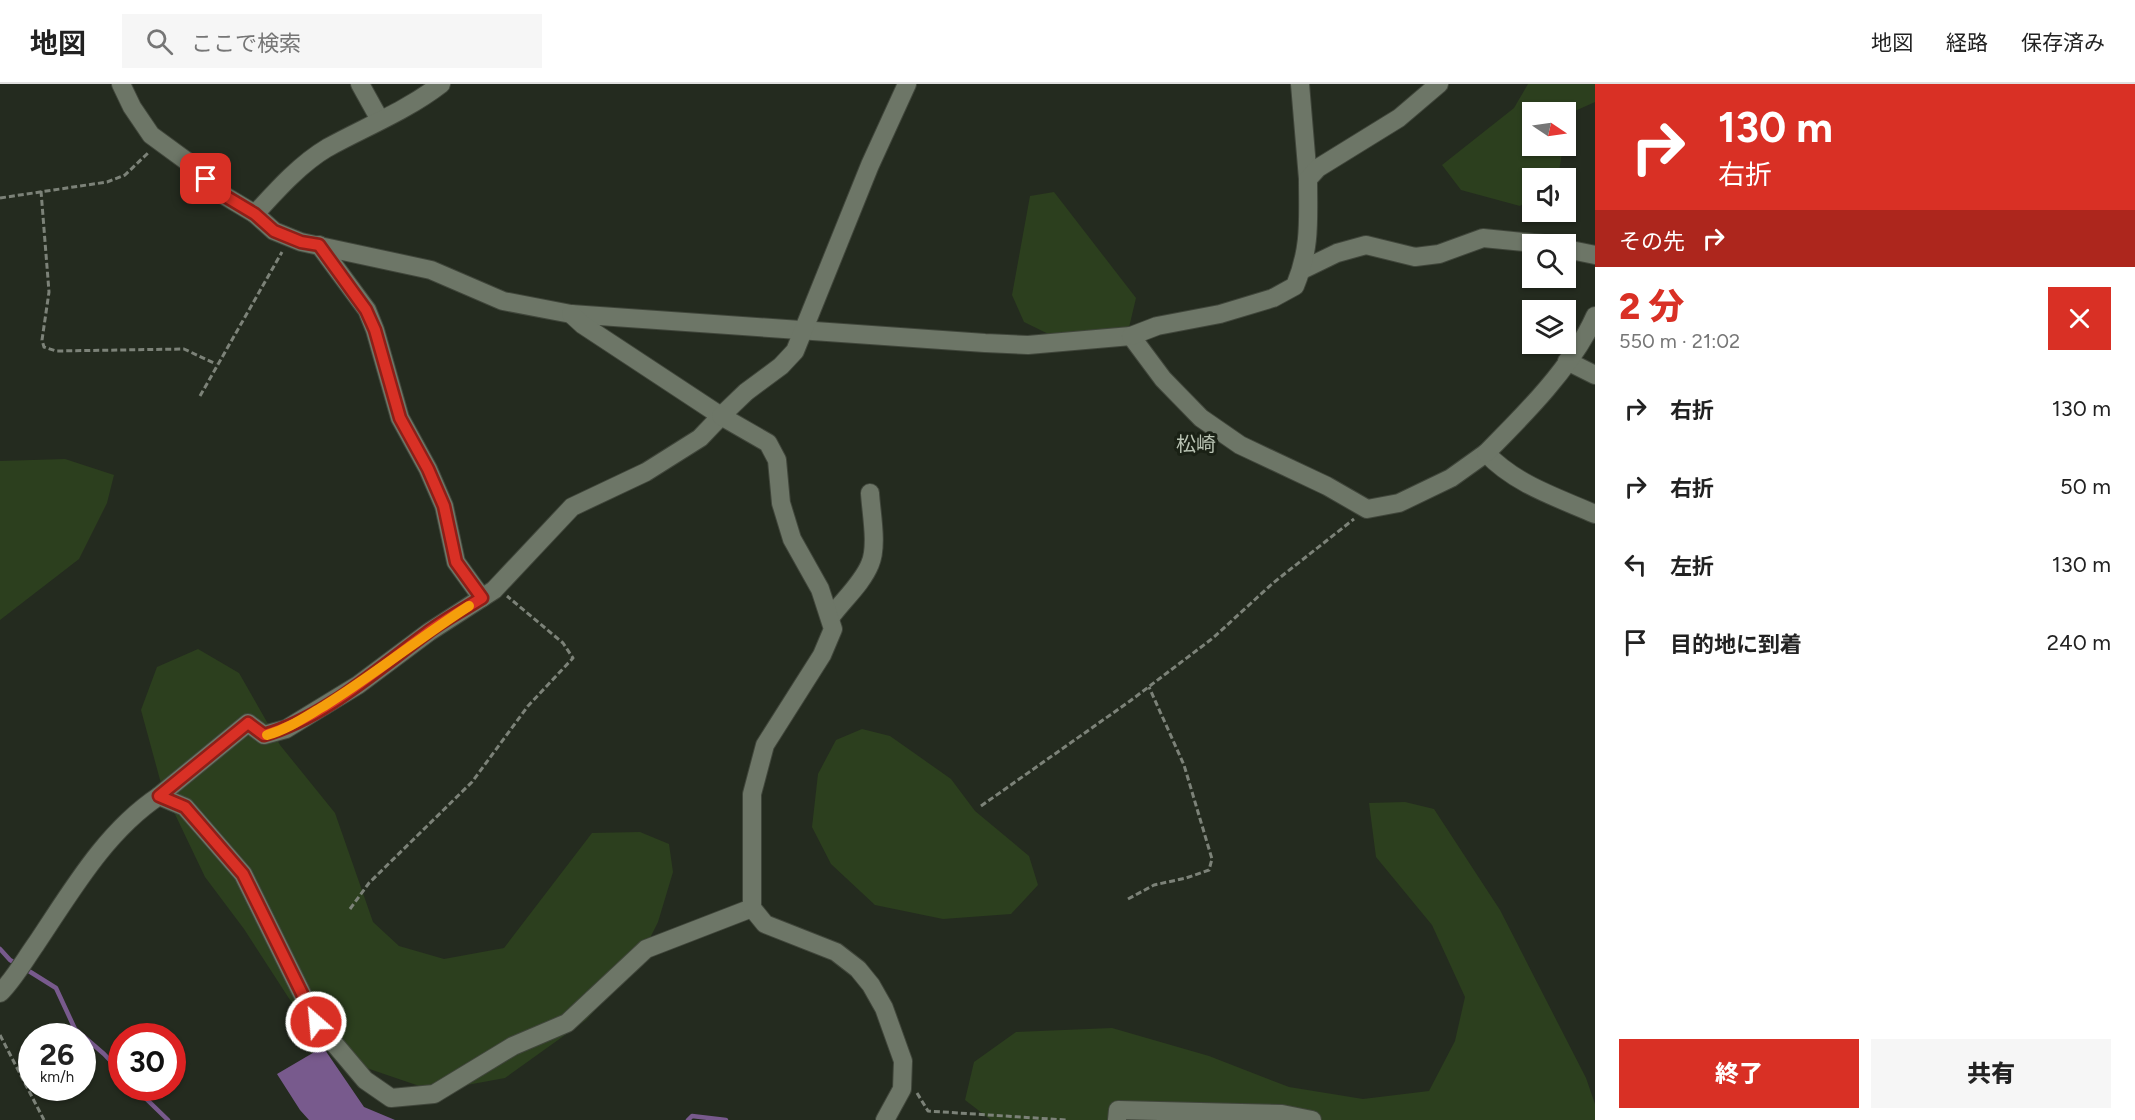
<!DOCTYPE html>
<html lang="ja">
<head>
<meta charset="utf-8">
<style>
	body { margin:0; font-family:Figtree,"Noto Sans JP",sans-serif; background:#f6f6f6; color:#222; height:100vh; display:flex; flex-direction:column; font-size:22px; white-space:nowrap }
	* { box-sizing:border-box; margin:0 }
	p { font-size:20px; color:#767676 }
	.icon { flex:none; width:33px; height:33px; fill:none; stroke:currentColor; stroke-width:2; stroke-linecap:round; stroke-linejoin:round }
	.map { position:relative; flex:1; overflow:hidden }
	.side { display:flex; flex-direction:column; background:#fff; width:540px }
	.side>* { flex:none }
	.top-card { background:#d93025; color:#fff; overflow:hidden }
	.needle { width:39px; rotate:103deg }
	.buttons { position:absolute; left:1522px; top:18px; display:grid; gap:12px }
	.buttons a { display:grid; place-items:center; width:54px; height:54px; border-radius:0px; background:#fff; box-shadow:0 2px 4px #0004; font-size:30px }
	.speed { position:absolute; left:18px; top:939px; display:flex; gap:12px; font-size:30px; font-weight:700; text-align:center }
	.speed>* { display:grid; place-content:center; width:78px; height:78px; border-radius:50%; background:#fff; box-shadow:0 2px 4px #0004; line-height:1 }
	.speed small { font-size:15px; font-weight:400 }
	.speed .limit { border:9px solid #d22; background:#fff; color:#111 }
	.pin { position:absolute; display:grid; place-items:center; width:51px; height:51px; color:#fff; margin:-26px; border-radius:12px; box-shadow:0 3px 9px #0006 }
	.me { position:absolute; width:66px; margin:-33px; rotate:333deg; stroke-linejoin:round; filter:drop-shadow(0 0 4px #0008) }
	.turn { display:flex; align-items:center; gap:21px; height:126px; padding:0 24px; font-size:27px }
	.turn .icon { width:78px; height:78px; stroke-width:2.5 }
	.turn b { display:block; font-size:42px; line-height:51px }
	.then { display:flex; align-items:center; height:57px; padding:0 24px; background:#0003; gap:12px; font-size:22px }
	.round { display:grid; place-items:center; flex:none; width:63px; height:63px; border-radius:0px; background:#f6f6f6 }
	.headline { display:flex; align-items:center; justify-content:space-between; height:102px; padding:0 24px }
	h1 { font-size:36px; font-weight:800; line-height:45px; color:#d93025 }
	.primary-button { display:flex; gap:12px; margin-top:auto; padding:12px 24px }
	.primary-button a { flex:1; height:69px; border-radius:0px; background:#d93025; color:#fff; font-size:24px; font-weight:800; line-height:69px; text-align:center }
	.primary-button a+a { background:#f6f6f6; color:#222 }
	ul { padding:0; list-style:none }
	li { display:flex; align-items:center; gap:18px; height:78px; padding:0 24px }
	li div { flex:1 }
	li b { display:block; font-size:22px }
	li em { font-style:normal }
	header { display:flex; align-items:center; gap:36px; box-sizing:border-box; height:84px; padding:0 30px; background:#fff; border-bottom:2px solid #e0e0e0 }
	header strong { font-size:28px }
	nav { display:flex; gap:33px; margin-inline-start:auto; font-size:21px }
	.search { width:420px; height:54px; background:#f6f6f6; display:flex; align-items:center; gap:15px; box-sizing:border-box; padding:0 21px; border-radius:0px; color:#767676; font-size:22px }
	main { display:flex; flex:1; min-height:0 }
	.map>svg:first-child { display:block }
	.green { fill:#2c3f1e }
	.water { fill:#785a8d }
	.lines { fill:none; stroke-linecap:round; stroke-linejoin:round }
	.stream { stroke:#785a8d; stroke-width:4.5 }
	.minor-casing { stroke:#40463b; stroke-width:20 }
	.path { stroke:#7c8278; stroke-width:3; stroke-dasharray:6 3; stroke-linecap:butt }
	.minor { stroke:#6d7667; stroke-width:18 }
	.route-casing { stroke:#8d1f18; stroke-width:15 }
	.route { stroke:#d93025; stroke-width:10 }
	.slow { stroke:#f59e0b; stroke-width:10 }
	.labels { text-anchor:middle; stroke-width:6; stroke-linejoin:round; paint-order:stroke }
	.quarter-label { font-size:20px; fill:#bac4b4; stroke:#1a2115 }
</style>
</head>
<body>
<header>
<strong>地図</strong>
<div class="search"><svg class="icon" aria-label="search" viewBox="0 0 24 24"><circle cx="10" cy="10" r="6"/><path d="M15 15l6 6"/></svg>ここで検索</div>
<nav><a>地図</a><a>経路</a><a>保存済み</a></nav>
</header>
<main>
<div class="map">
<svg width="1595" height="1036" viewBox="0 0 1595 1036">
	<rect width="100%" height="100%" fill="#242b1f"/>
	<!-- green -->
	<g class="green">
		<polygon points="1528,0 1595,0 1595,18 1568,30 1566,45 1566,28 1533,28 1533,62 1563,62 1558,94 1533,94 1533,113 1520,122 1461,106 1442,81 1514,24"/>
		<polygon points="1054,108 1136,214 1127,252 1079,265 1024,238 1012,211 1030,112"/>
		<polygon points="65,375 114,391 107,419 79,475 0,536 0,377"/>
		<polygon points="198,565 239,589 280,661 335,729 373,838 399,862 444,875 504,864 592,749 640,748 669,760 673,788 658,838 637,880 586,936 505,994 434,1007 346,977 303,936 244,845 205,793 162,703 141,626 157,583"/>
		<polygon points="862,645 890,652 951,695 975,727 1029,772 1038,801 1011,830 943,835 875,821 831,780 812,743 818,690 836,656"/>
		<polygon points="1405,718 1434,725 1500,826 1586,994 1595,1020 1595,1036 991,1036 965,1016 974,978 1016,948 1112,944 1209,972 1289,1003 1363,1015 1429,1007 1455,957 1465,913 1432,841 1376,773 1369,719"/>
	</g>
	<!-- water -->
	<polygon class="water" points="323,963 364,1023 395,1036 309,1036 300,1026 277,990"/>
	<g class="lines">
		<!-- stream -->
		<g class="stream">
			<polyline points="0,865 10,876 17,880"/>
			<polyline points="24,884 56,904 75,945 104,970 122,989"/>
			<polyline points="135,1004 168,1036"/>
			<polyline points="688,1036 692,1032 726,1036"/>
		</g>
		<defs>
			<g id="minor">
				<path d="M 121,0 L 132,23 L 151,51 L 192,81 L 220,109 L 255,130 L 274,147 L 301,158 L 431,186 L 503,217 L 571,230 L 985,259 L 1028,261 L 1131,252 L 1163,295 L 1201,334 L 1240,361 L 1327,402 L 1367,425 L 1399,419 L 1451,394 L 1486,369 C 1515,400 1556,413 1595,430"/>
				<polyline points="360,0 380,36"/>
				<polyline points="1300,0 1308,95"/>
				<path d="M 255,130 C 276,107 300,80 327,64 C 365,43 406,27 441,0"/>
				<polyline points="319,161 367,226 375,246 400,334 428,385 444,422 456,478 482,514"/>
				<polyline points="1566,165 1595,171"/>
				<polyline points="1302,186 1337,169 1366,161 1415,173 1439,170 1483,154 1544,160"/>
				<path d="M 1131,252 L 1157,242 L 1220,230 L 1273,214 L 1295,202 C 1311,163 1308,136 1308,95 L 1318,84 L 1399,34 L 1439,0"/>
				<polyline points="1567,277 1595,291"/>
				<path d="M 1486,369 C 1524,331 1573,282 1595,232"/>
				<path d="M 830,534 C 842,517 862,500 870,480 C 878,462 871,428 870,409"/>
				<polyline points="159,712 248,639 264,651 286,645 358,601 429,548 494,506 572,423 646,388 700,354 721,332 583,241 571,230"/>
				<path d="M 0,909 C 14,895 24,877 36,860 C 71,808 105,748 159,712 L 185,723 L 243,790 L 316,938 L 365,996 L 391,1014 L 434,1010 L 513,962 L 567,939 L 646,865 L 752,824"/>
				<polyline points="885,1036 902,1005 903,977 884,924 871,901 858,885 836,868 765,840 752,824 752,710 765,661 822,571 833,545 820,505 792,455 781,419 777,376 768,359 721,332 746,308 781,282 795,267 870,81 907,0"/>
				<polyline points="1117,1036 1118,1026 1282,1030 1312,1036"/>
			</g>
		</defs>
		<!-- minor casing -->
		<use href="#minor" class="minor-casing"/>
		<!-- path -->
		<g class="path">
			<polyline points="41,107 49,208 42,256 44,263 56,267 184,265 216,280"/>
			<polyline points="0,114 107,98 125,91 148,69"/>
			<polyline points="200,312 282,168"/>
			<polyline points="981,722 1130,617 1213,554 1273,499 1354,435"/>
			<polyline points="1128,815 1154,801 1186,794 1209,786 1212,775 1184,681 1149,603"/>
			<polyline points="350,825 369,799 472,698 528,622 573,574 563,559 507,512"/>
			<polyline points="0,951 44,1036"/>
			<polyline points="917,1009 928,1027 1066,1036"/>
		</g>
		<!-- minor -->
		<use href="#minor" class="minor"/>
	</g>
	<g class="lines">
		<defs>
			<path id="route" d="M 206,95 L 220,109 L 255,130 L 274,147 L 301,158 L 319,161 L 366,226 L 375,246 L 400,334 L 428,385 L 444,422 L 456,478 L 482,514 C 463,526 444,536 427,549 C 379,584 322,635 264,651 L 248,639 L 159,712 L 185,723 L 243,790 L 316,938"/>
		</defs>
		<!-- route casing -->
		<use href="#route" class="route-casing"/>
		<!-- route -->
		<use href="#route" class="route"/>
		<!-- slow -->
		<path class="slow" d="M 267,651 C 288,645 305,633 324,622 C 374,591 419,554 469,522"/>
	</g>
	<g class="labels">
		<!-- quarter labels -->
		<g class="quarter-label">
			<text x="1196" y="367">松崎</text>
		</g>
	</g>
</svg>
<div class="buttons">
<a><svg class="needle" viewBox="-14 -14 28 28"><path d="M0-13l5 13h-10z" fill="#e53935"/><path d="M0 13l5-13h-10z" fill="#767676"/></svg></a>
<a><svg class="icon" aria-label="sound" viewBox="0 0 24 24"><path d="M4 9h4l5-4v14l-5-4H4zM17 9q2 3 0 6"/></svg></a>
<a><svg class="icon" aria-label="search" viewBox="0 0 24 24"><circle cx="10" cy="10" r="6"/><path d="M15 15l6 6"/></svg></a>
<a><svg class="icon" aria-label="layers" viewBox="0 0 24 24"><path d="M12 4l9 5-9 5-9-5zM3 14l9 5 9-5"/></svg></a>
</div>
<div class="speed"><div>26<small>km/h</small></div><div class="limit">30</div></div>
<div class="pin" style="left:206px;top:95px;background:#d93025"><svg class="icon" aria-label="arrive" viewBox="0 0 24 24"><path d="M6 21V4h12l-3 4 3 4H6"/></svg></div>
<svg class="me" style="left:316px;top:938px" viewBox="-20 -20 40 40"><circle r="17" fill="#d93025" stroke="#fff" stroke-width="3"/><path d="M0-11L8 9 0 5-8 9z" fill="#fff"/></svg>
</div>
<section class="side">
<div class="top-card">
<div class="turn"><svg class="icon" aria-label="right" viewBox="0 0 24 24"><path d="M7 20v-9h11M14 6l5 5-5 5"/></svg><div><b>130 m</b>右折</div></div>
<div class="then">その先<svg class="icon" aria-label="right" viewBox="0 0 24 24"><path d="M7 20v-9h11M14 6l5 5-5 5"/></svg></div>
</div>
<div class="headline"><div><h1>2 分</h1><p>550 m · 21:02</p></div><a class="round" style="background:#d93025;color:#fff"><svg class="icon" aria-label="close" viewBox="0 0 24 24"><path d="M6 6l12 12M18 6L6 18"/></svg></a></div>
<ul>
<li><svg class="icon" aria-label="right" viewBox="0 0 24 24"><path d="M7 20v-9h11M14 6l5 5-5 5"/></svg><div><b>右折</b></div><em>130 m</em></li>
<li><svg class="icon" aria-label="right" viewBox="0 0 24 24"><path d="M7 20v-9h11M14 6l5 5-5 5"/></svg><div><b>右折</b></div><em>50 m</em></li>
<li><svg class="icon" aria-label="left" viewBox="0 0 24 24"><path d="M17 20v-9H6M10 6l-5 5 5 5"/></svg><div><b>左折</b></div><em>130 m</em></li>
<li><svg class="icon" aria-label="arrive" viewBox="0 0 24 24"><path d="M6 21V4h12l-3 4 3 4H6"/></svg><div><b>目的地に到着</b></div><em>240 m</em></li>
</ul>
<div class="primary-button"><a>終了</a><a>共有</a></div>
</section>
</main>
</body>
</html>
